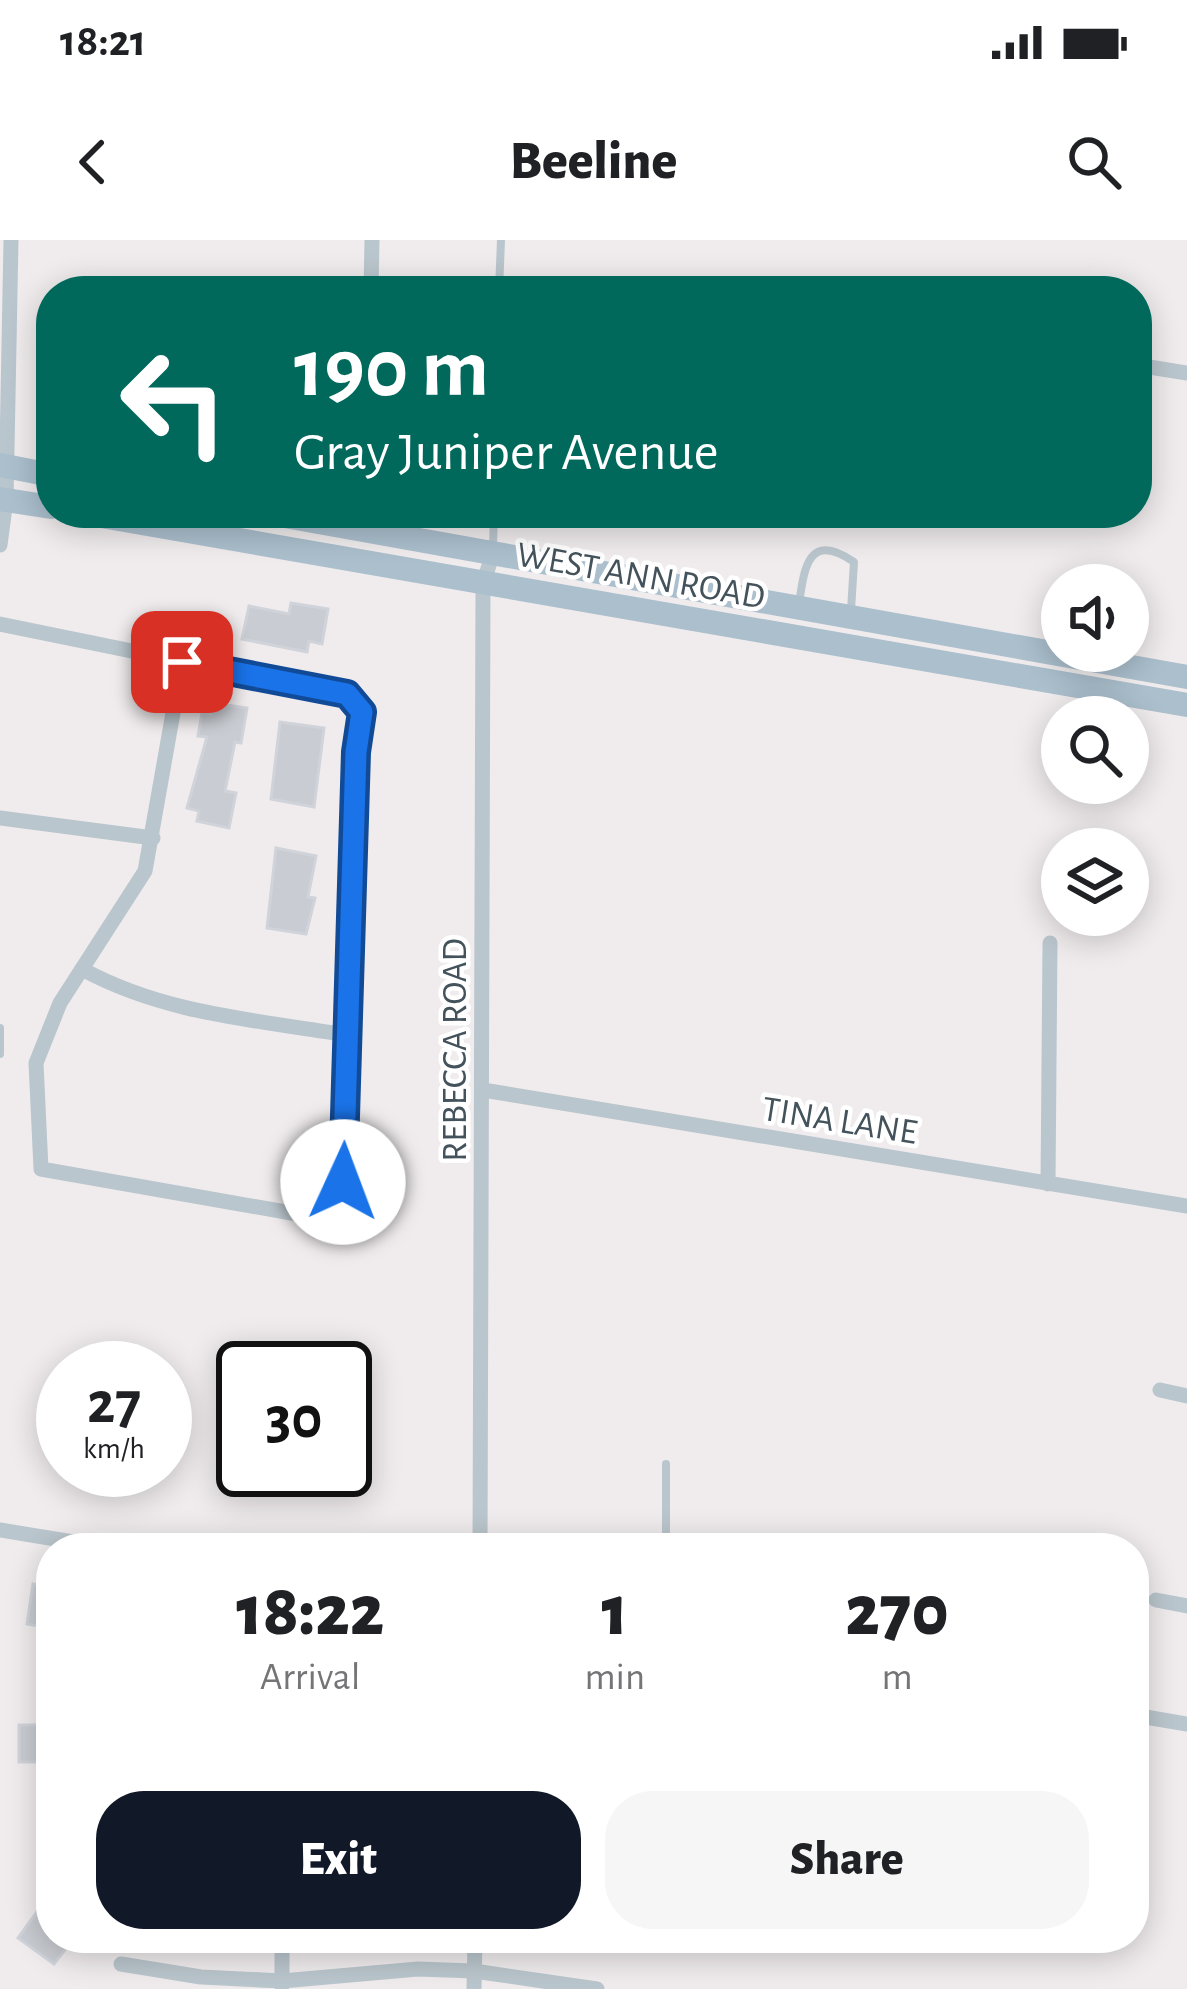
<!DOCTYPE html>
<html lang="en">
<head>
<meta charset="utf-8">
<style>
	body { margin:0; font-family:"Alegreya Sans",sans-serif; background:#f6f6f6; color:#202124; height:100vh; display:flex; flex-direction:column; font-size:45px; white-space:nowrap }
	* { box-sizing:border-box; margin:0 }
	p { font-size:39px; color:#757577 }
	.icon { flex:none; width:66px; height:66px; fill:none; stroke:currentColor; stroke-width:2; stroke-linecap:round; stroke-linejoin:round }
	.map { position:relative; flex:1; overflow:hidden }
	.panel { position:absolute; left:36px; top:1293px; width:1113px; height:420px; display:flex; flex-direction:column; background:#fff; border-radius:48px; box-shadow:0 6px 30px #0003 }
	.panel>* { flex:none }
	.guide { position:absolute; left:36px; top:36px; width:1116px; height:252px; border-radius:48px; box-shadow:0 6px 30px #0003; background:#00695c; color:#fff; overflow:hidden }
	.controls { position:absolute; left:1041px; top:324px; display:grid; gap:24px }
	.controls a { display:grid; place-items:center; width:108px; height:108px; border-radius:50%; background:#fff; box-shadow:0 6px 30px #0003; font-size:60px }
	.speed { position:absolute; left:36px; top:1101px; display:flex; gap:24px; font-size:60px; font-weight:700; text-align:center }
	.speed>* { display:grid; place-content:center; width:156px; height:156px; border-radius:50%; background:#fff; box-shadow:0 6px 30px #0003; line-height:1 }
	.speed small { font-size:30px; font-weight:400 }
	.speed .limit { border:6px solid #111; border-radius:18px; background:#fff; color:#111 }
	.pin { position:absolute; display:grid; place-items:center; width:102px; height:102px; color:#fff; margin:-51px; border-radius:24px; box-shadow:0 6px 18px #0006 }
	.me { position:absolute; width:132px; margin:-66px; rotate:2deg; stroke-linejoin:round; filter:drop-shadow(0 0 9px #0008) }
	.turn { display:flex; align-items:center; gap:42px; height:252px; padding:0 60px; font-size:54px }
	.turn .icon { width:156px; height:156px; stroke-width:2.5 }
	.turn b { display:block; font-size:84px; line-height:102px }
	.eta { display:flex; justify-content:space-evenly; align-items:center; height:204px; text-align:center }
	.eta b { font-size:72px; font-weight:800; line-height:84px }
	.cta { display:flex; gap:24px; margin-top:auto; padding:24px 60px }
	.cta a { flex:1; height:138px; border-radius:48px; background:#111827; color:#fff; font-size:48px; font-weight:800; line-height:138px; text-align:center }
	.cta a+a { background:#f6f6f6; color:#202124 }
	.status { display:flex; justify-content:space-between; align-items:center; height:84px; padding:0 60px; background:#fff; direction:ltr }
	.status svg { height:33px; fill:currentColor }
	header { display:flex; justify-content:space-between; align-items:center; height:156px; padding:0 60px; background:#fff; font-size:54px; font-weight:800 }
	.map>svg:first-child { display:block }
	.building { fill:#c9ccd2; stroke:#d0d3d9; stroke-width:3 }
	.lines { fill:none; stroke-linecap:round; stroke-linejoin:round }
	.lane { stroke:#bac6cd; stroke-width:8 }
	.street { stroke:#bac6cd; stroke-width:15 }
	.primary { stroke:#abbfcd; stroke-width:24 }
	.route-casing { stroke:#114b97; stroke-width:30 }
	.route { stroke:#1a73e8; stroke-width:21 }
	.labels { text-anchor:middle; stroke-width:9; stroke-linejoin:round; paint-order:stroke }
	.street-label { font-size:36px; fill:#44525b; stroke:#fff }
</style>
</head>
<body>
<div class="status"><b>18:21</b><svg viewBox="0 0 49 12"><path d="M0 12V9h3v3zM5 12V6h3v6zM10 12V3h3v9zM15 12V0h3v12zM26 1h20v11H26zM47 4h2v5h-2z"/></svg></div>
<header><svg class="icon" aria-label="back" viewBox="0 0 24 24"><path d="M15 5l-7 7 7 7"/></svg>Beeline<svg class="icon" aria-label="search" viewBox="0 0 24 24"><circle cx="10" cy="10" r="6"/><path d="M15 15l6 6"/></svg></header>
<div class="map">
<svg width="1187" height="1749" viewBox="0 0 1187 1749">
	<rect width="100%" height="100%" fill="#f0eced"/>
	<!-- building -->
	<g class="building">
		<polygon points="291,363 328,369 322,404 309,401 307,412 242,399 249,366 289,374"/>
		<polygon points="213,463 247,468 241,503 235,502 225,551 236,553 229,588 197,581 199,571 187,568 207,497 198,496 202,473 211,474"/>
		<polygon points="280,482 324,488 314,567 271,559"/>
		<polygon points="276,608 316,616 308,657 315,658 306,694 267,688"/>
		<polygon points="33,1344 51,1347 51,1388 27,1384"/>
		<rect x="19" y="1485" width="32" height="37"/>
		<polygon points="42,1665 51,1672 51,1698 74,1698 54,1724 18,1698"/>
	</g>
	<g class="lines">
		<!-- lane -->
		<g class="lane">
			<polyline points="499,51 501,0"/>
			<polyline points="493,306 494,273"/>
			<path d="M 799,364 C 804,329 808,290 854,322 L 851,370"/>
			<polyline points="0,788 0,814"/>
			<polyline points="666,1224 666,1308"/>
		</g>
		<!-- street -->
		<g class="street">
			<polyline points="371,51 372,0"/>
			<polyline points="1137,125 1187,133"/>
			<polyline points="0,305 6,260 11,0"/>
			<polyline points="0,384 347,455 362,472 356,512 343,942 333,966 314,977 41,929 36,823 60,763 145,631 182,422"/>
			<polyline points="0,578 153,598"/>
			<path d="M 82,729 C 164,774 256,780 347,795"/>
			<polyline points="483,850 1187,966"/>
			<polyline points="1048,944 1050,703"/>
			<polyline points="1160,1150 1187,1156"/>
			<polyline points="0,1290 110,1308"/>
			<polyline points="480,1308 483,344 493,313"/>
			<polyline points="1156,1360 1187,1366"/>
			<polyline points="1134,1475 1187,1484"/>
			<polyline points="121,1724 201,1737 282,1741 418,1729 474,1731 597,1749"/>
			<polyline points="282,1746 282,1698"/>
			<polyline points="474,1749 475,1698"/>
		</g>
		<!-- primary -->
		<g class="primary">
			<polyline points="0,225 51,235"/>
			<polyline points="0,259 51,267"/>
			<polyline points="84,273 1187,465"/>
			<polyline points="268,273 1187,437"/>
		</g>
	</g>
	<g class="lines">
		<defs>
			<polyline id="route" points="182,422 347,454 362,472 356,512 343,942"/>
		</defs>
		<!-- route casing -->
		<use href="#route" class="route-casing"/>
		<!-- route -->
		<use href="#route" class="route"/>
	</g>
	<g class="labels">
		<!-- street labels -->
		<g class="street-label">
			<text transform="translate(641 334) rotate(10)" y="13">WEST ANN ROAD</text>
			<text transform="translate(453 810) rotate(-90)" y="13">REBECCA ROAD</text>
			<text transform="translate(840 879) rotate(9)" y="13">TINA LANE</text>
		</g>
	</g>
</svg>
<div class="controls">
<a><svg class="icon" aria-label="sound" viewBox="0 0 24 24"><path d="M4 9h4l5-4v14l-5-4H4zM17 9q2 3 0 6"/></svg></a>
<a><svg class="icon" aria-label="search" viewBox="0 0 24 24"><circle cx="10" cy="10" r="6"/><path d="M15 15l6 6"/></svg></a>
<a><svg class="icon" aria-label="layers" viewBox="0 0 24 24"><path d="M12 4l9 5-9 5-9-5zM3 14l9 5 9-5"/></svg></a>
</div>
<div class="speed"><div>27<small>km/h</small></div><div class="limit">30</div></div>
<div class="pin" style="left:182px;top:422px;background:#d93025"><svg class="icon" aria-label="arrive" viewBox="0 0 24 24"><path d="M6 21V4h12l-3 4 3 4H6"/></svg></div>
<svg class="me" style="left:343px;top:942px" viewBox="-20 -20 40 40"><circle r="19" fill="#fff"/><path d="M0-13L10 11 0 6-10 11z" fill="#1a73e8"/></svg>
<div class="guide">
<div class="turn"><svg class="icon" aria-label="left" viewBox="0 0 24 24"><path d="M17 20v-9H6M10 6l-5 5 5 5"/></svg><div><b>190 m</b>Gray Juniper Avenue</div></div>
</div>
<section class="panel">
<div class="eta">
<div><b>18:22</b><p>Arrival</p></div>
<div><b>1</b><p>min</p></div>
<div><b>270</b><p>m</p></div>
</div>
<div class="cta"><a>Exit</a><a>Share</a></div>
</section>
</div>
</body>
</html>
